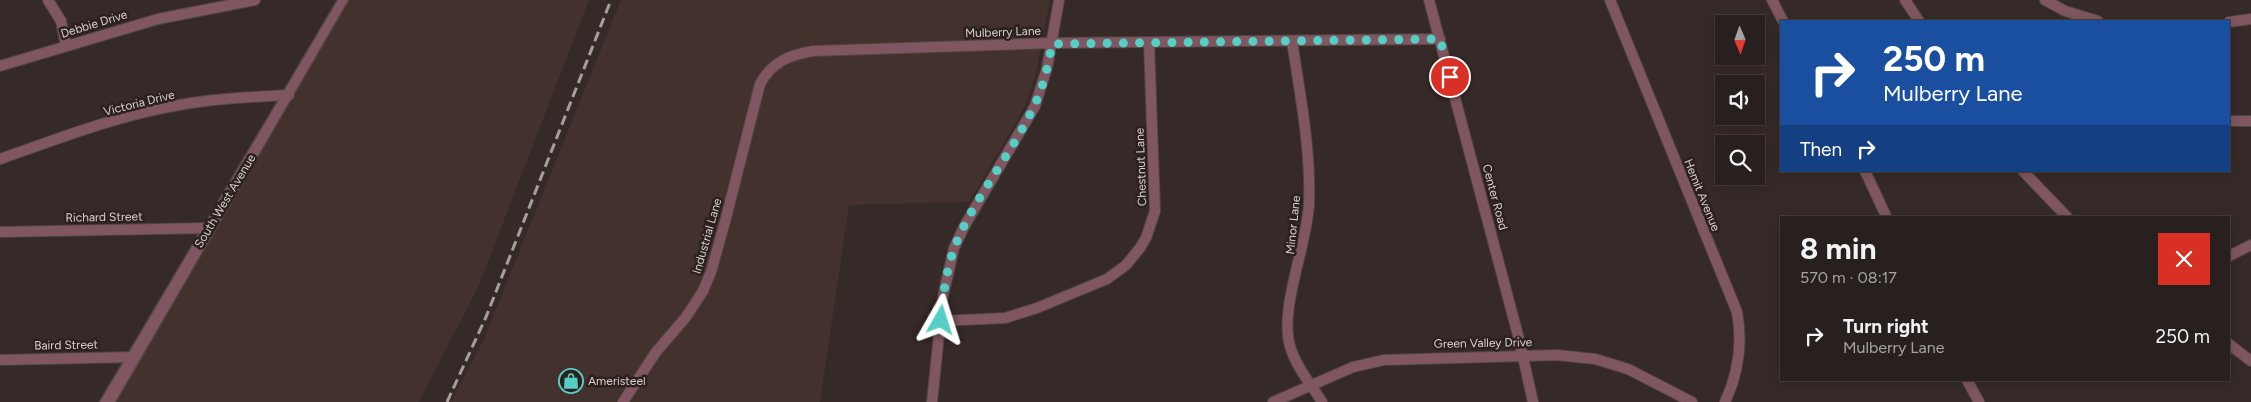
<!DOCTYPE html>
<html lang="en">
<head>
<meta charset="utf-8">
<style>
	body { margin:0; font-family:Figtree,sans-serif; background:#342d2b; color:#f1f3f6; height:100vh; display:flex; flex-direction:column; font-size:19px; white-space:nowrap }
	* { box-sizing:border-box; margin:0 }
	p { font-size:16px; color:#a5a3a4 }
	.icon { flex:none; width:28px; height:28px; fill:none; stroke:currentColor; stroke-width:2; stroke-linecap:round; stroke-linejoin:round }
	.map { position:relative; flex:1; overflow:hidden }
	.sheet { position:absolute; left:1780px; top:216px; width:450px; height:165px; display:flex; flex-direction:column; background:#28201e; border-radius:0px; box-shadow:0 2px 12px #0003,0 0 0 1px #443e3c }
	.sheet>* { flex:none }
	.hud { position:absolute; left:1780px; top:20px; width:450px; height:152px; border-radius:0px; box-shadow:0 2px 12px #0003,0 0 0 1px #443e3c; background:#1a4fa0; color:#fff; overflow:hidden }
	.needle { width:32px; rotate:178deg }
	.fabs { position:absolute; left:1715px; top:15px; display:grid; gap:10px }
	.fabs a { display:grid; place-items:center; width:50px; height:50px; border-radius:0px; background:#28201e; box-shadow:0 2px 12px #0003,0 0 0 1px #443e3c; font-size:25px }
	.pin { position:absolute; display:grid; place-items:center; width:42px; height:42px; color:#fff; margin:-21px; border:2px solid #fff; border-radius:50%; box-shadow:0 1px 5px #0007 }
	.me { position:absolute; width:55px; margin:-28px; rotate:6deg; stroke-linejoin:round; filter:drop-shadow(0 0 4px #0008) }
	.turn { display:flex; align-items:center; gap:18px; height:105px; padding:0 20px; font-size:22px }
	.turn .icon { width:65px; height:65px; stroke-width:2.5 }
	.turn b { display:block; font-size:35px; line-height:42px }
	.then { display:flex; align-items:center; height:48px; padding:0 20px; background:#0003; gap:10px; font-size:19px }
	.round { display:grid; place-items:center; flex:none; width:52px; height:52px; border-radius:0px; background:#342d2b }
	.overview { display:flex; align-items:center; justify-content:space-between; height:85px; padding:0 20px }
	h1 { font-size:30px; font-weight:700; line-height:38px }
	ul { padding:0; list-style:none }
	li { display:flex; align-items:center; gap:15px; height:70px; padding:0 20px }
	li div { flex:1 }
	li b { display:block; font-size:19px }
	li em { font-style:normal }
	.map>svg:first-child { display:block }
	.built { fill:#43312d }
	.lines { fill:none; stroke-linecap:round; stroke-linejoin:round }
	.minor-casing { stroke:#504543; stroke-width:12 }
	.tertiary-casing { stroke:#504543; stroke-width:3 }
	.minor { stroke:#805761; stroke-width:10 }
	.tertiary { fill:#805761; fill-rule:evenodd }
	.rail { stroke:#a69e9c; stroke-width:3; stroke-dasharray:10 5; stroke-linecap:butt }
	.route { stroke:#55cec6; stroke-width:9; stroke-dasharray:0 16.2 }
	.labels { text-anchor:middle; stroke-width:5; stroke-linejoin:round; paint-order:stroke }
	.street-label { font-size:12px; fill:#d7d0ce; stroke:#2c211e }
	.poi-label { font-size:12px; fill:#d7d0ce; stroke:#2c211e; text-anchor:start }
</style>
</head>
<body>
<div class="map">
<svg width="2251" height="402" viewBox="0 0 2251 402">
	<rect width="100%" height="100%" fill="#362a28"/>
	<!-- built -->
	<g class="built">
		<polygon points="343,0 589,0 479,285 419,402 108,402"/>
		<polygon points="621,0 1050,0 1036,73 1026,103 1017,121 969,202 849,205 820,402 451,402 484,339"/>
	</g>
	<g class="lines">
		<defs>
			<g id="minor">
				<polyline points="48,0 61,21 66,45"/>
				<polyline points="1429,0 1519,339 1533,402"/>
				<path d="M 1610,0 L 1737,312 C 1743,344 1739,372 1725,402"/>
				<polyline points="1772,0 1783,21"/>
				<polyline points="1905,0 1919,21"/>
				<polyline points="2045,0 2065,11 2098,21"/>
				<polyline points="2229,22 2251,19"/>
				<path d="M 1292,41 C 1300,95 1311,149 1309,204 C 1307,246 1279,308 1290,346 C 1296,367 1311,384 1322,402"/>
				<polyline points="0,66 158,19 255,0"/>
				<polyline points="2229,121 2251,121"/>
				<path d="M 0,159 C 55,140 110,118 168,107 C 208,99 248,97 289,95"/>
				<polyline points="1865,171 1887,218"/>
				<polyline points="2023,171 2068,218"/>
				<polyline points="0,232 209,228"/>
				<polyline points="2229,256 2251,245"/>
				<polyline points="941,321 1005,318 1037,308 1107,279 1126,265 1140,248 1146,238 1155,211 1149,42"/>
				<polyline points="2229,344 2251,361"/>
				<polyline points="0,360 134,357"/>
				<polyline points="1967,380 1979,402"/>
				<path d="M 623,402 L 656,352 L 686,317 L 703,291 L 711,272 L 726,218 L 760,84 C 772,62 789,55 813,51 L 1052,43 L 1440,39"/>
				<polyline points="932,402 943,296 954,248 965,225 1035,106 1047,68 1059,0"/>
				<polyline points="1273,402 1353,367 1384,360 1557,355 1595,359 1628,369 1692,402"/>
			</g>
			<polygon id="tertiary" points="338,0 348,0 115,402 100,402"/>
		</defs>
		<!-- minor casing -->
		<use href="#minor" class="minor-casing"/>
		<!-- tertiary casing -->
		<use href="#tertiary" class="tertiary-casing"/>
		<!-- minor -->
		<use href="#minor" class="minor"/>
		<!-- tertiary -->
		<use href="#tertiary" class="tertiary"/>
		<!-- rail -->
		<polyline class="rail" points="447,402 486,317 611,0"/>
	</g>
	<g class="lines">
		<!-- route -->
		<path class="route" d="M 941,320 C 943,295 946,270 955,246 C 975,196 1012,154 1034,106 C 1044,86 1048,65 1052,44 L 1440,39 L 1450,77"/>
	</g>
	<!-- icons -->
	<defs>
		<symbol id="shop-ring" viewBox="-11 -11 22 22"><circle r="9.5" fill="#2c211e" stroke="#55cec6" stroke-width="1.5"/><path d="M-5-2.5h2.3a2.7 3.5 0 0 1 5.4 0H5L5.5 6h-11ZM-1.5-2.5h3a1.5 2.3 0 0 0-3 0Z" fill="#55cec6"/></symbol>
	</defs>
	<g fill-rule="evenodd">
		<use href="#shop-ring" x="557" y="367" width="28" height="28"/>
	</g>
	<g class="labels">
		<!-- street labels -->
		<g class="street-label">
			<text transform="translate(94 24) rotate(-17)" y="4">Debbie Drive</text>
			<text transform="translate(1003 32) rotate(-2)" y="4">Mulberry Lane</text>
			<text transform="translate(139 103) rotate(-14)" y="4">Victoria Drive</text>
			<text transform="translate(1141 167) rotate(-92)" y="4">Chestnut Lane</text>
			<text transform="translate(1702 195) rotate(68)" y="4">Hemit Avenue</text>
			<text transform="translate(1495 197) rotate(75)" y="4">Center Road</text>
			<text transform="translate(225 201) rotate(-59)" y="4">South West Avenue</text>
			<text transform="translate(104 217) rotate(-1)" y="4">Richard Street</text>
			<text transform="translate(1293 225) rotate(-84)" y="4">Minor Lane</text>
			<text transform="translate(707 236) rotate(-74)" y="4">Industrial Lane</text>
			<text transform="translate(1483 343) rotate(-1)" y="4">Green Valley Drive</text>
			<text transform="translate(66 345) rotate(-1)" y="4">Baird Street</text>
		</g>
		<!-- poi labels -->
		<g class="poi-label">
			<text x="588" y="385">Ameristeel</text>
		</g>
	</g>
</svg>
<div class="fabs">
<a><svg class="needle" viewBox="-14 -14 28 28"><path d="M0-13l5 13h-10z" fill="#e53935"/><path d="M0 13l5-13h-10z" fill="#a5a3a4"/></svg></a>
<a><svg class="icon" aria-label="sound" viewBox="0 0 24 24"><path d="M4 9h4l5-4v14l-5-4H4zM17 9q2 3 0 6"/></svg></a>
<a><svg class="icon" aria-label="search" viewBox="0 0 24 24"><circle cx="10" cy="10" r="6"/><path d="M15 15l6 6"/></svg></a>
</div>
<div class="pin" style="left:1450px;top:77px;background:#d93025"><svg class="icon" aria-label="arrive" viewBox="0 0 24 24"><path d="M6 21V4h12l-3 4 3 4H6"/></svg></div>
<svg class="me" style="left:941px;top:320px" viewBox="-20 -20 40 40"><path d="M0-17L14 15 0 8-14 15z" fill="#55cec6" stroke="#fff" stroke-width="4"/></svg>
<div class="hud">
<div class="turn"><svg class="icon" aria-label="right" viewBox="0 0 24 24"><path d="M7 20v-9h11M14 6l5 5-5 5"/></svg><div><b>250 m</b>Mulberry Lane</div></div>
<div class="then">Then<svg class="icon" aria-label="right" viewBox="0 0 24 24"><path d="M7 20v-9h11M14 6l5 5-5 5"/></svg></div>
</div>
<section class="sheet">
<div class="overview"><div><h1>8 min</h1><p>570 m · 08:17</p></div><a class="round" style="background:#d93025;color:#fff"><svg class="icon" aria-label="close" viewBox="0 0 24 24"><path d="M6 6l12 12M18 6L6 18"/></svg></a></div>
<ul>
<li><svg class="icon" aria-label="right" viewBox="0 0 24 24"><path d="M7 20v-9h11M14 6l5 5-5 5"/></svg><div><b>Turn right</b><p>Mulberry Lane</p></div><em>250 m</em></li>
</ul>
</section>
</div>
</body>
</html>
